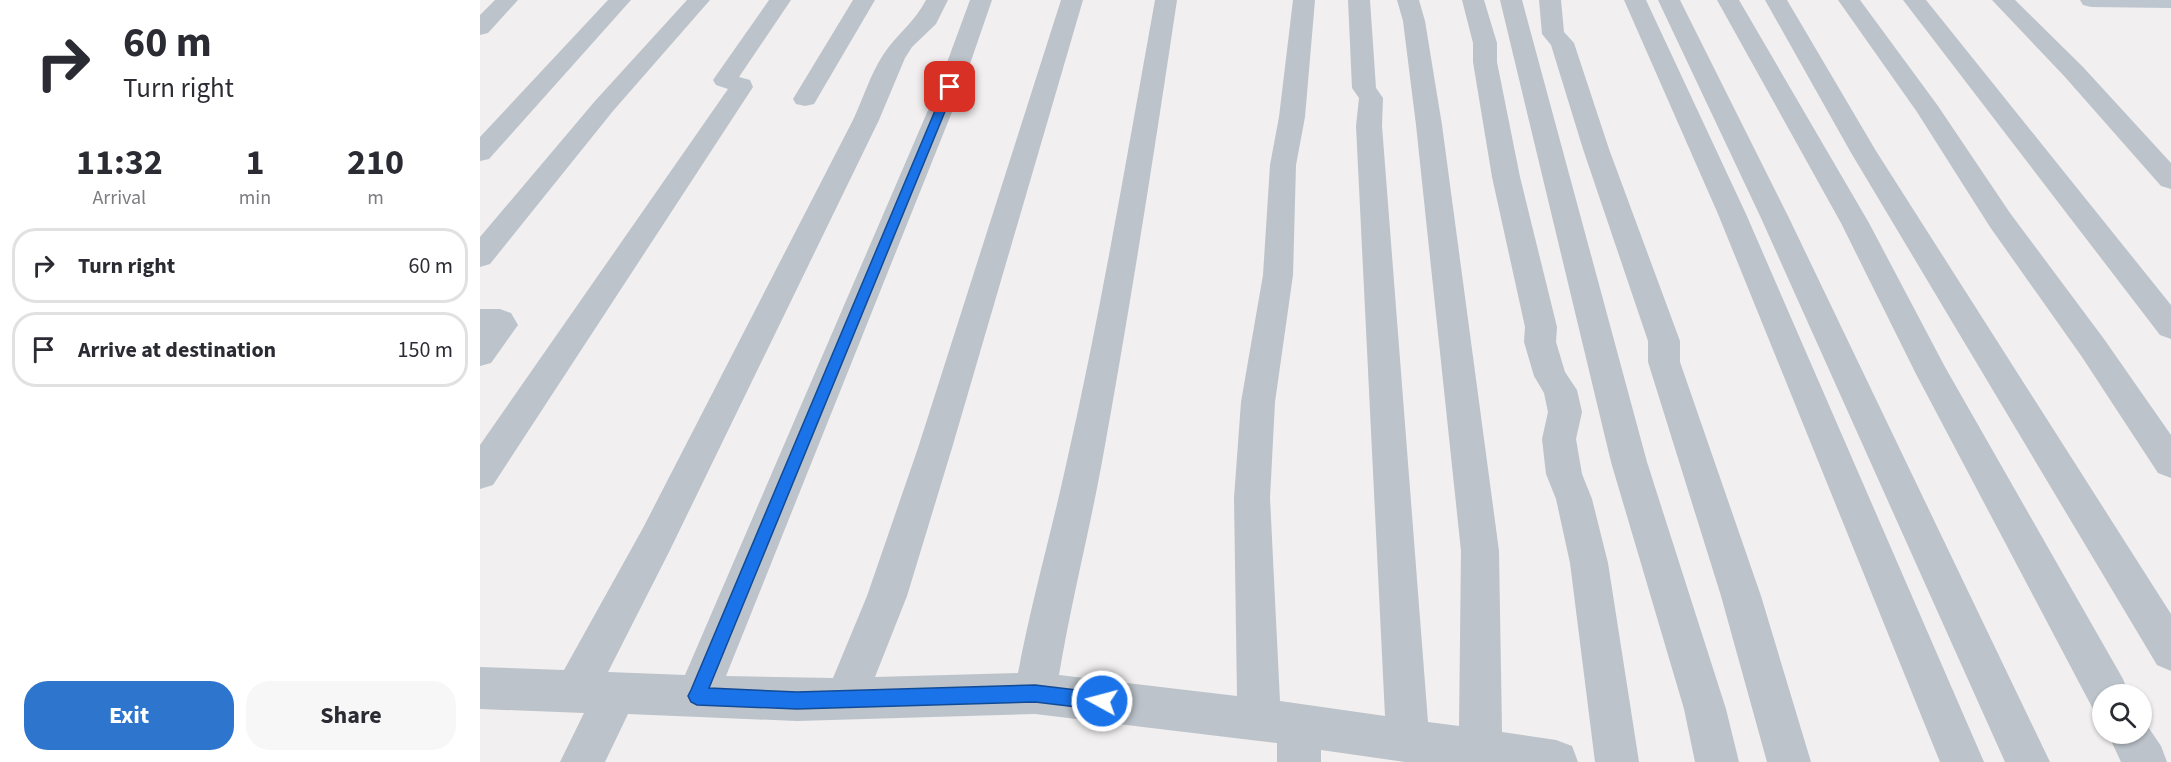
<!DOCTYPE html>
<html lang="en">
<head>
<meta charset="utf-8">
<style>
	body { margin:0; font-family:"Source Sans 3",sans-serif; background:#f7f7f7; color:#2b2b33; height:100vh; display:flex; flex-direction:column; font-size:22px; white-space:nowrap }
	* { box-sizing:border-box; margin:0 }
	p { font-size:20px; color:#7c7c81 }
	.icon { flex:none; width:33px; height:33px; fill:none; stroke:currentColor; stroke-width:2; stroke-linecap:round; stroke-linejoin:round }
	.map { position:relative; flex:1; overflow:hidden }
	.drawer { display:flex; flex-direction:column; background:#fff; width:480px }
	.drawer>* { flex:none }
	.banner { background:#fff; color:#2b2b33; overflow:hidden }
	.buttons { position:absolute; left:1612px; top:684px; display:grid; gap:12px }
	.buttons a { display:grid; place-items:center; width:60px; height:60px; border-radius:50%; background:#fff; box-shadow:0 2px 4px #0004; font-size:30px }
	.pin { position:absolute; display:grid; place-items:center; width:51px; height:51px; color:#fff; margin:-26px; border-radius:12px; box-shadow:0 3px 9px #0006 }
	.me { position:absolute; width:66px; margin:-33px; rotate:277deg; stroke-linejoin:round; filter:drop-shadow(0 0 4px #0008) }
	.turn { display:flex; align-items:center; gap:21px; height:126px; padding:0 24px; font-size:27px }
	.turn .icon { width:78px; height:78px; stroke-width:2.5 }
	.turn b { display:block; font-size:42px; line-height:51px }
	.eta { display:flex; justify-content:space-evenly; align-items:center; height:102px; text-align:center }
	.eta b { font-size:36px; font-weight:700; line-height:42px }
	.cta { display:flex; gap:12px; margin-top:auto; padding:12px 24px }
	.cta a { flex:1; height:69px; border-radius:24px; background:#2d75cd; color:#fff; font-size:24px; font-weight:700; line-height:69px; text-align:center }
	.cta a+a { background:#f7f7f7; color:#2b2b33 }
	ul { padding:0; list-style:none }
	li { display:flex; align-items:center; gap:18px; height:75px; margin:0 12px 9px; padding:0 12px; border:3px solid #e1e1e2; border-radius:24px }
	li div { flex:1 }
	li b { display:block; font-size:22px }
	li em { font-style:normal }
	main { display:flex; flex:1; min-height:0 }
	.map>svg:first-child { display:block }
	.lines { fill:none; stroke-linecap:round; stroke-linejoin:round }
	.street { fill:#bcc3ca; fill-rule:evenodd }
	.secondary { fill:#bdc6cf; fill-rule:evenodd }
	.route { fill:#1a73e8; stroke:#114b97; stroke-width:1.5 }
</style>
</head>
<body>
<main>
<section class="drawer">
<div class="banner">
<div class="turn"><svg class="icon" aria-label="right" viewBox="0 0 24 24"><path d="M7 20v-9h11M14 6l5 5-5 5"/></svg><div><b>60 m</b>Turn right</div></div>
</div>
<div class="eta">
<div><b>11:32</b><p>Arrival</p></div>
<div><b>1</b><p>min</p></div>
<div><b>210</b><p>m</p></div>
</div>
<ul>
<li><svg class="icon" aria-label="right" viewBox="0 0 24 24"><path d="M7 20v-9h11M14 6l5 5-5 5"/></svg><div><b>Turn right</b></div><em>60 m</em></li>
<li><svg class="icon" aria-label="arrive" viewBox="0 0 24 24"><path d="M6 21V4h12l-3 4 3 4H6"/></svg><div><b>Arrive at destination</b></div><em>150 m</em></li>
</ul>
<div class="cta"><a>Exit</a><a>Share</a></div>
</section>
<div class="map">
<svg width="1691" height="762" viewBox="0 0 1691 762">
	<rect width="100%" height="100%" fill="#f1efef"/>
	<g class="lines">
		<!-- street -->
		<g class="street">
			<polygon points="15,0 38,0 8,33 0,35 0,15"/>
			<polygon points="128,0 151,0 9,159 0,161 0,137"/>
			<polygon points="207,0 230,0 133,111 10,264 0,267 0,237 115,101"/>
			<polygon points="289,0 311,0 259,77 270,80 273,87 13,485 0,489 0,445 248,89 236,85 233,80"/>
			<polygon points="373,0 395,0 334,104 325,106 316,104 313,99"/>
			<path d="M 446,0 L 468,0 L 456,24 L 432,47 L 425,58 L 399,120 L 189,552 L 128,672 L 205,675 L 458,87 L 490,0 L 512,0 L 482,87 L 246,676 L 353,678 L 387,596 L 438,448 L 581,0 L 603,0 L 472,448 L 427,596 L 395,677 L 538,673 C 551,603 571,534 586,465 C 621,311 647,155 675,0 L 697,0 C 674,154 650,308 622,462 C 609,533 591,603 579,675 L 757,696 L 754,498 L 761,402 L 783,275 L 790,165 L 799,117 L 813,0 L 835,0 L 825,117 L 816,165 L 813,275 L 795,402 L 790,498 L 800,701 L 905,716 L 876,126 L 879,98 L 872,88 L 868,0 L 890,0 L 896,88 L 903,98 L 902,126 L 948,722 L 979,726 L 981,551 L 936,125 L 923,21 L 917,0 L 939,0 L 945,21 L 962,125 L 1019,551 L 1022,732 L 1076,740 L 1092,746 L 1098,762 L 925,762 L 841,750 L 841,762 L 797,762 L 797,743 L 555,714 L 317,721 L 148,714 L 125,762 L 80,762 L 104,713 L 0,709 L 0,667 L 84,670 L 163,528 L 373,120 C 383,99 390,75 403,55 C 416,35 435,22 446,0 Z"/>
			<polygon points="982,0 1004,0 1017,43 1017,62 1040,177 1077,327 1076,342 1085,372 1097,390 1102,412 1096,439 1102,474 1112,499 1128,563 1159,762 1115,762 1090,563 1076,499 1066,474 1062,439 1068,412 1064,393 1054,376 1044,342 1045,327 1012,177 993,62 993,43"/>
			<polygon points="1020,0 1042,0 1167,462 1246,709 1259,762 1215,762 1204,709 1131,462"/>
			<polygon points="1059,0 1081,0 1084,32 1094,43 1129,149 1200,341 1200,362 1281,596 1331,762 1287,762 1241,596 1168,362 1168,341 1103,149 1071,45 1062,34"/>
			<polygon points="1144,0 1166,0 1266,214 1504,762 1460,762 1238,214"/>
			<polygon points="1178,0 1200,0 1309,218 1570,762 1525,762 1281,218"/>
			<polygon points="1237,0 1259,0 1389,223 1465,367 1643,679 1649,694 1623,694 1623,713 1613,709 1436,374 1361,223"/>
			<polygon points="1285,0 1307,0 1396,151 1691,614 1691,671 1677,665 1370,151"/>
			<polygon points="1358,0 1380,0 1458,106 1530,213 1624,339 1691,435 1691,478 1678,473 1602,357 1510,227 1437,112"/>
			<polygon points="1423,0 1446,0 1691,305 1691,339 1680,335"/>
			<polygon points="1512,0 1535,0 1603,67 1691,163 1691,189 1681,186 1585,77"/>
			<polygon points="0,309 20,309 31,313 38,325 11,363 0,366"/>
			<polygon points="1662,718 1681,746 1687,762 1641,762 1628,734 1662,734"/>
		</g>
		<!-- secondary -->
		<polygon class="secondary" points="1600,0 1691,0 1691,8 1611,7 1603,5"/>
	</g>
	<!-- route -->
	<polygon class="route" points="470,84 475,87 229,688 317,692 555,685 622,693 629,695 631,701 629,707 622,710 555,702 317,709 217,705 211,702 208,696 211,690 465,87"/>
</svg>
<div class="buttons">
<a><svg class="icon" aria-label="search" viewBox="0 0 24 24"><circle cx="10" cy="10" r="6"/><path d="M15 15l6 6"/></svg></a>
</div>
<div class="pin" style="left:470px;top:87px;background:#d93025"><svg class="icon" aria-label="arrive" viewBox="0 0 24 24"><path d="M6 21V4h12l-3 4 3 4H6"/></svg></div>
<svg class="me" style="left:622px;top:701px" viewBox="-20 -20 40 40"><circle r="17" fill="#1a73e8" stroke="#fff" stroke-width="3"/><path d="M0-11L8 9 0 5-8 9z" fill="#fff"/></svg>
</div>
</main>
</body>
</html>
